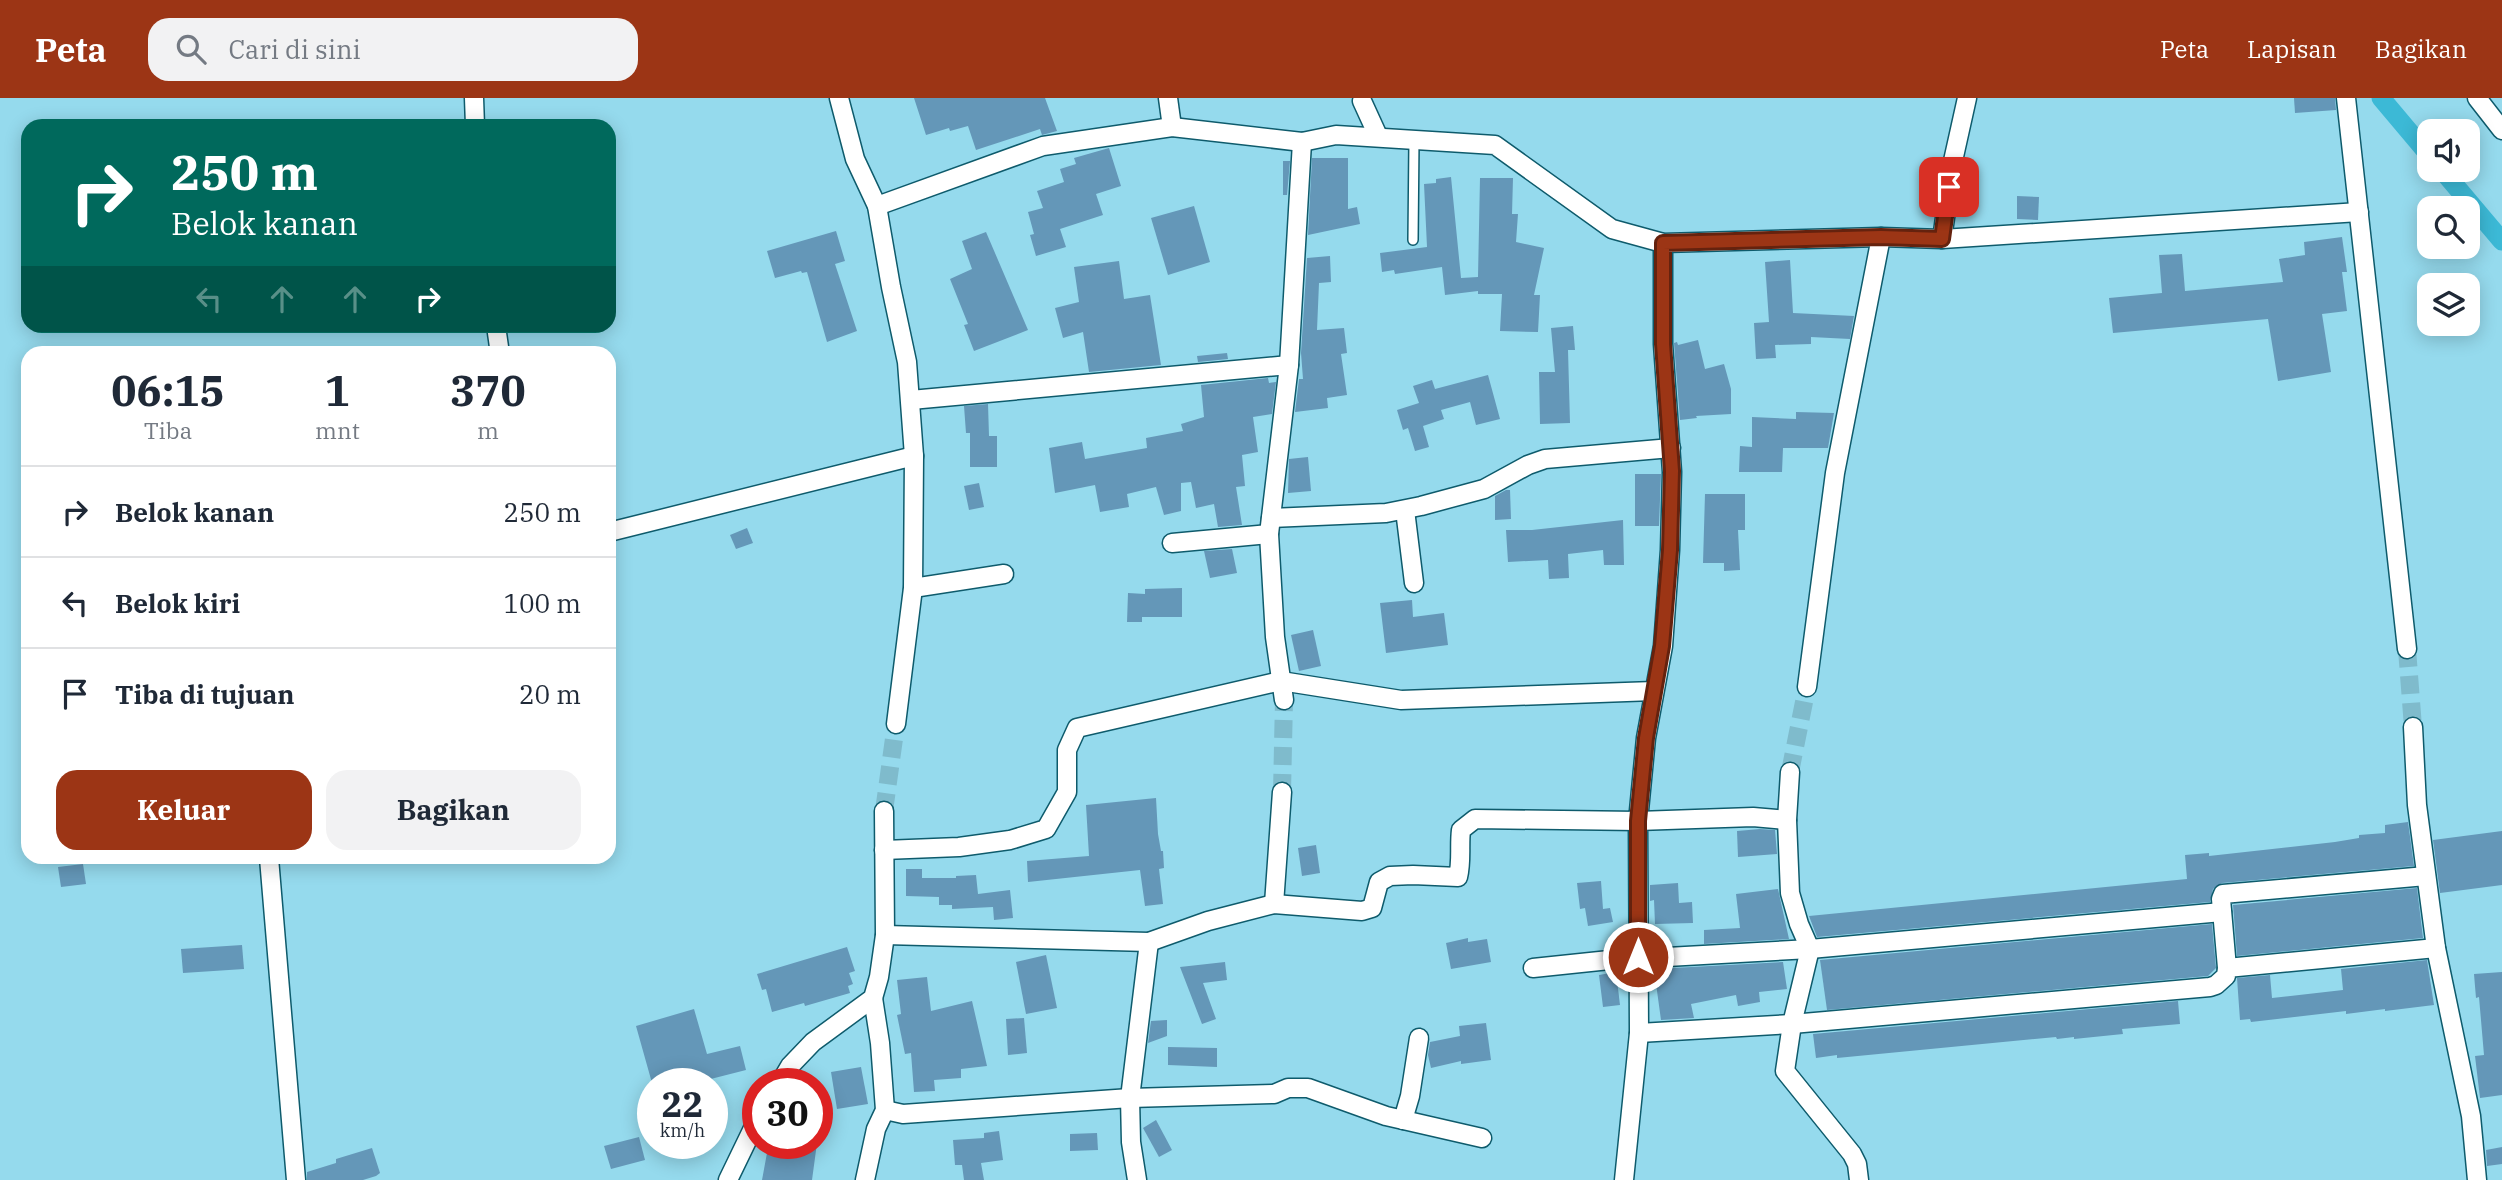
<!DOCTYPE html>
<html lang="id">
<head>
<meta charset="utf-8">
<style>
	body { margin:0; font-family:"IBM Plex Serif",serif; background:#f2f2f3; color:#1f2937; height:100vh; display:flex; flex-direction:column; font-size:26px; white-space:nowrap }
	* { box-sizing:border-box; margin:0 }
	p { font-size:23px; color:#747a83 }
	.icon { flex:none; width:38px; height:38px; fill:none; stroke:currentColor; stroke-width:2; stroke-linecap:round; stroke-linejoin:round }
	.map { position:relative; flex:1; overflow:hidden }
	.details { position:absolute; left:21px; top:248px; width:595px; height:518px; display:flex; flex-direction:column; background:#fff; border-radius:21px; box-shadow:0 4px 18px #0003 }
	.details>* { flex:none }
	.guide { position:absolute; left:21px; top:21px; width:595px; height:214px; border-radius:21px; box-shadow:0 4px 18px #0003; background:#00695c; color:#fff; overflow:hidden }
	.controls { position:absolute; left:2417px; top:21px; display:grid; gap:14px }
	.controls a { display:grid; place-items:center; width:63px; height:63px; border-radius:14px; background:#fff; box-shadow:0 4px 18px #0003; font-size:35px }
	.speed { position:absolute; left:637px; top:970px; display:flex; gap:14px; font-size:35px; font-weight:700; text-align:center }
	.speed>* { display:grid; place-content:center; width:91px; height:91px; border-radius:50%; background:#fff; box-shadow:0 4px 18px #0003; line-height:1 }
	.speed small { font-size:18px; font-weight:400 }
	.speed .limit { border:10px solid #d22; background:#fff; color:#111 }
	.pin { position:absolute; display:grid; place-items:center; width:60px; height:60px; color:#fff; margin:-30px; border-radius:14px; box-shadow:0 4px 10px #0006 }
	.me { position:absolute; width:77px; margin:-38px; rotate:0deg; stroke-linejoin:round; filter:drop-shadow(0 0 5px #0008) }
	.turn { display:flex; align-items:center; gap:24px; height:147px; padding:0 35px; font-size:32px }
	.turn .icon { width:91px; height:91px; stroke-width:2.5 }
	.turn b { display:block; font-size:49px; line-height:60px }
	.lanes { display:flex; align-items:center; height:66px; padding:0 35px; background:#0003; justify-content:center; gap:35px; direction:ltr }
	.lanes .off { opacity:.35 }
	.eta { display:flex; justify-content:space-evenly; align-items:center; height:119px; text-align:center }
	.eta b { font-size:42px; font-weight:700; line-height:49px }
	.primary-button { display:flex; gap:14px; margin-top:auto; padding:14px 35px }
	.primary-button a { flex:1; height:80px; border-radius:21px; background:#9c3515; color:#fff; font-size:28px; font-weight:700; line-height:80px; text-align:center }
	.primary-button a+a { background:#f2f2f3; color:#1f2937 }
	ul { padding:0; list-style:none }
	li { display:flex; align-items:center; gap:21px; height:91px; padding:0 35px; border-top:2px solid #e0e1e3 }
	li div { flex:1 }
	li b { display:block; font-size:26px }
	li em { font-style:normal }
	header { display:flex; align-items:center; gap:42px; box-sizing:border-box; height:98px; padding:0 35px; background:#9c3515; color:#fff }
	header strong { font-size:33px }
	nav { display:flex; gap:38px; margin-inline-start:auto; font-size:24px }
	.search { width:490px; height:63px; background:#f2f2f3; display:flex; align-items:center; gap:18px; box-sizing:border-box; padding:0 24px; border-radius:21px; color:#747a83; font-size:26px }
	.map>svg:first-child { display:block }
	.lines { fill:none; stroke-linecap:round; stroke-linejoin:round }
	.canal { stroke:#3cb9d6; stroke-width:19 }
	.building { fill:#6497b8 }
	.street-tunnel { stroke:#7fbbcc; stroke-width:18; stroke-dasharray:18 9; stroke-linecap:butt }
	.lane-casing { stroke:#0e5b6c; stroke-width:12 }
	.street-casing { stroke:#0e5b6c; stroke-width:21 }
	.lane { stroke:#fff; stroke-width:9 }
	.street { stroke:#fff; stroke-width:18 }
	.route-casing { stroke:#65220e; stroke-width:18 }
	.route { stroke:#9c3515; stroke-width:12 }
</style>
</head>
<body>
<header>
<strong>Peta</strong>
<div class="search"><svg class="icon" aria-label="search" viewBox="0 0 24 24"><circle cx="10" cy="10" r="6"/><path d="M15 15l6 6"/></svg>Cari di sini</div>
<nav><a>Peta</a><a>Lapisan</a><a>Bagikan</a></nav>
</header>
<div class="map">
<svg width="2502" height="1082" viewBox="0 0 2502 1082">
	<rect width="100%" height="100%" fill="#95daed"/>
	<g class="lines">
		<!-- canal -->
		<g class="canal">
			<polyline points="2381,0 2429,57"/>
			<polyline points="2442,72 2502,143"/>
		</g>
	</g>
	<!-- building -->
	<g class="building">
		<polygon points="914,0 1045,0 1057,33 1042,37 1040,31 976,52 968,28 950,33 949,30 926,37"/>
		<polygon points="2294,0 2335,0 2336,12 2295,15"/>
		<polygon points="1109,50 1121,88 1096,96 1103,117 1060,131 1066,149 1036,158 1030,137 1034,136 1028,114 1043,110 1037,93 1064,84 1060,71 1076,66 1074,60"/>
		<polygon points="1312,60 1348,60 1348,111 1357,109 1360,126 1308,137"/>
		<polygon points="1283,63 1290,63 1287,97 1283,97"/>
		<polygon points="1451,79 1461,180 1478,179 1480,80 1513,80 1512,116 1518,116 1516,144 1544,150 1534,197 1540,197 1538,234 1500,233 1502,196 1478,196 1478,193 1445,197 1442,169 1395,176 1394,172 1382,174 1380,155 1427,149 1424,86 1436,85 1436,81"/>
		<polygon points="2017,98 2039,99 2038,122 2017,121"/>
		<polygon points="1194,108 1210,164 1168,177 1151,120"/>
		<polygon points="836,133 845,163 835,166 857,233 827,244 807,174 802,175 801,173 775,180 767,153"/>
		<polygon points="986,134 1028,232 974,253 964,227 968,226 950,181 972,171 962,143"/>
		<polygon points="2342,139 2347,174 2342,174 2347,213 2322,216 2331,274 2278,283 2268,221 2113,235 2109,200 2162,195 2159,157 2182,156 2185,193 2283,184 2279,161 2305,157 2304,144"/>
		<polygon points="1330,158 1331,184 1319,185 1317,232 1344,230 1347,255 1341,256 1347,297 1327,300 1328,310 1295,314 1299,281 1303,281 1301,255 1307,160"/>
		<polygon points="1790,162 1793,215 1854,218 1850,241 1811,239 1811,246 1775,247 1776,260 1756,261 1754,225 1769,224 1765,164"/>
		<polygon points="1119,163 1124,201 1150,197 1161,267 1089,274 1083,234 1063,240 1055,210 1079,204 1074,169"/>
		<polygon points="1573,228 1575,252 1568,252 1570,325 1540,326 1539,274 1555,274 1551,230"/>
		<polygon points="1698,242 1705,271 1724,266 1731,291 1731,316 1696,318 1697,320 1680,322 1674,245 1677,244 1678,247"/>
		<polygon points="1227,255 1228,261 1198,264 1197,258"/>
		<polygon points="1488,277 1500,321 1476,327 1470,304 1441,312 1444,321 1423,328 1429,349 1415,353 1408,330 1403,332 1397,312 1419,305 1413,288 1432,282 1435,291"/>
		<polygon points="1268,280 1269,285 1276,284 1272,316 1253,319 1258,354 1242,357 1245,388 1236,389 1242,427 1218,429 1214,406 1196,410 1191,384 1181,385 1181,413 1164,417 1156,389 1127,396 1129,409 1100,414 1095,387 1055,395 1049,350 1082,344 1085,361 1147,350 1146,340 1183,333 1181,326 1204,319 1201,287"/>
		<polygon points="988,306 989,338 997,338 997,369 970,369 970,335 966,335 964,308"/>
		<polygon points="1796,314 1834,315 1828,350 1783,350 1782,374 1739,374 1740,348 1752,349 1752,319 1796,321"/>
		<polygon points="1308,359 1311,393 1288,395 1289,361"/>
		<polygon points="1635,376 1661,376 1659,428 1635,428"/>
		<polygon points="979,385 984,409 969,412 964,388"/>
		<polygon points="1506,392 1510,392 1511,421 1495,422 1495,398"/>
		<polygon points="1705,396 1745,396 1745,432 1738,432 1740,472 1724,473 1724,465 1703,465"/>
		<polygon points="1623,422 1624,467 1604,467 1603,452 1568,456 1569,480 1549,481 1548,462 1508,464 1506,432 1532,432"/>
		<polygon points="747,430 753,445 736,451 730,437"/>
		<polygon points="1232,451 1237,475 1210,480 1204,453"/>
		<polygon points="1182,490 1182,519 1142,519 1142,524 1127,524 1128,495 1145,496 1145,491"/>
		<polygon points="1412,502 1413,519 1444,515 1448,547 1386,555 1380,505"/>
		<polygon points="1313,532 1321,568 1299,573 1291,537"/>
		<polygon points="1156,700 1158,736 1161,753 1163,753 1164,770 1159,771 1163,806 1145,808 1140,772 1028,784 1027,763 1089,758 1086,707"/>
		<polygon points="2408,724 2414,768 2222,785 2213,791 2210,804 1817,839 1809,818 2187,781 2185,757 2209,755 2209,758 2335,744 2359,740 2359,737 2385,735 2385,727"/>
		<polygon points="1760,731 1775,732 1777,756 1738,759 1737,733"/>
		<polygon points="2502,733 2502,787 2440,795 2433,742"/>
		<polygon points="1316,747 1320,775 1302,778 1298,750"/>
		<polygon points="83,766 86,786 61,789 58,769"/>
		<polygon points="906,771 922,771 922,780 956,780 956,778 976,777 978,796 1010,792 1013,820 994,822 993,809 952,811 952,807 939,807 939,799 906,798"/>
		<polygon points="1601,783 1603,811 1610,810 1613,824 1588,828 1585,810 1580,811 1577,785"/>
		<polygon points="1678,785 1679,805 1692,804 1693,825 1655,826 1654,802 1650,803 1650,787"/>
		<polygon points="2417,790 2423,840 2237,858 2233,807"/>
		<polygon points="1778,791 1789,841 1704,846 1704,832 1740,830 1736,796"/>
		<polygon points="2212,826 2216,870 2208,878 1827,912 1820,862"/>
		<polygon points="1468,840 1468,844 1487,841 1491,864 1451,871 1446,845"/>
		<polygon points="242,847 244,871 183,875 181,851"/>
		<polygon points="847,849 855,873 849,875 853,886 848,888 850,895 805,908 804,905 772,914 766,891 762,892 757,876"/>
		<polygon points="1046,857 1057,910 1026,916 1016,864"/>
		<polygon points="2427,862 2434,907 2385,913 2385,911 2346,916 2346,913 2251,924 2250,921 2240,922 2237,880 2270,877 2272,900 2343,892 2341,871"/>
		<polygon points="1225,864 1227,882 1203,885 1216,921 1202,926 1180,869"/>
		<polygon points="1783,864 1787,891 1759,894 1760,904 1738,908 1736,897 1691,906 1694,920 1661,922 1654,871"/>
		<polygon points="1616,874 1620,907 1603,909 1599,877"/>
		<polygon points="2502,874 2502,997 2480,1000 2475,958 2484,957 2479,899 2476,900 2474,876"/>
		<polygon points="927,879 931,913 972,903 987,968 961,971 961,980 934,982 935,993 914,994 911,955 905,956 897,917 901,916 897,882"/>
		<polygon points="2178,903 2180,926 2122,931 2123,936 2074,941 2074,939 2057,941 2056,939 1837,960 1837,957 1816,960 1813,936"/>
		<polygon points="694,911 707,956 740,948 746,972 695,985 652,985 636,928"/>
		<polygon points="1024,920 1027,955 1008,957 1006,921"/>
		<polygon points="1167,922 1167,938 1148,945 1151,923"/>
		<polygon points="1486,925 1491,962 1461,966 1461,963 1431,970 1428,957 1430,944 1460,938 1459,928"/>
		<polygon points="1168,949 1217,950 1217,969 1168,967"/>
		<polygon points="861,969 868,1006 837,1011 831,974"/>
		<polygon points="1156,1022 1172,1052 1159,1059 1143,1030"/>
		<polygon points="999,1033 1003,1062 981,1065 984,1082 964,1082 962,1067 955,1067 953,1042 984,1040 984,1035"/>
		<polygon points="1097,1035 1098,1052 1070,1053 1070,1036"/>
		<polygon points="639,1039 645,1062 611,1071 604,1048"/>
		<polygon points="781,1045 817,1045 812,1082 762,1082 767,1055 779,1057"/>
		<polygon points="2502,1049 2502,1066 2487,1068 2486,1052"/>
		<polygon points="372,1050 380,1075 376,1078 363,1082 307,1082 307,1074 336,1065 336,1061"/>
	</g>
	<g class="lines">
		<!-- street-tunnel -->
		<g class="street-tunnel">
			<polyline points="2407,551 2413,629"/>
			<polyline points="1790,674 1807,589"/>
			<polyline points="1282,694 1284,602"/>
			<polyline points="884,713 896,626"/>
		</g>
		<defs>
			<polyline id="lane" points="1413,142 1414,42"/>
			<g id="street">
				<polyline points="474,0 475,28"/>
				<polyline points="839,0 855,61 877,108 891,189 907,264 914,358 913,490 896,626"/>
				<polyline points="1168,0 1172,29"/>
				<polyline points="2346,0 2407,551"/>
				<polyline points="2477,0 2502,32"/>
				<polyline points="1362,3 1378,38"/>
				<polyline points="877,108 1043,48 1172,29 1302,44 1336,37 1495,47 1612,131 1663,145 1881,139 1942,141 2359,114"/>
				<polyline points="1942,141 1953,63 1967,0"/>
				<polyline points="496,228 500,256"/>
				<polyline points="911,302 1289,267"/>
				<polyline points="1405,412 1414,485"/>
				<polyline points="1271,420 1386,415 1421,408 1484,391 1528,367 1545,361 1671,350"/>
				<polyline points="609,434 914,358"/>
				<polyline points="1172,445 1269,436"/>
				<polyline points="913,490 1004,476"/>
				<polyline points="1807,589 1835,375 1881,139"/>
				<polyline points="1284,602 1275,539 1269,436 1289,267 1302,44"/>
				<polyline points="2413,629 2417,707 2436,850 2471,1018 2477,1082"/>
				<polyline points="1790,674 1787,722 1790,795 1799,826 1810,851 1792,926 1785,973 1852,1056 1857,1066 1859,1082"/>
				<polyline points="884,752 959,749 1010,742 1046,731 1067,694 1067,652 1077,630 1281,583 1401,602 1654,593"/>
				<polyline points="269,760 296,1082"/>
				<polyline points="1274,806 1282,694"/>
				<path d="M 885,837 L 1149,844 L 1208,823 L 1274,806 L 1362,813 L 1372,810 L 1379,784 L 1390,778 L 1413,777 L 1458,779 C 1462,763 1459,748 1461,732 L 1475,721 L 1638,723 L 1646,640 L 1663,548 L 1670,452 L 1672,374 L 1663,246 L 1663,145"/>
				<polyline points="1533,870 1638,859 1649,860 1810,851 2222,814"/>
				<polyline points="2227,870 2221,801 2223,796 2426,778"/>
				<polyline points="1639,935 1792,926 2210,889 2216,887 2226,878 2227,870 2436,850"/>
				<polyline points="780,985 790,968 813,944 873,900 879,879 885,837 884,713"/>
				<polyline points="885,1012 903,1016 1130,1000 1274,996 1288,990 1308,990 1386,1018 1482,1040"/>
				<polyline points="1403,1022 1410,998 1419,940"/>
				<polyline points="728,1082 758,1020"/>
				<polyline points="865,1082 876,1031 885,1012 880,945 873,900"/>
				<polyline points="1137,1082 1131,1044 1130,1000 1149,844"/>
				<polyline points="1624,1082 1639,935 1638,723 1753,719 1787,722"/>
			</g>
		</defs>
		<!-- lane casing -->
		<use href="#lane" class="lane-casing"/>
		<!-- street casing -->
		<use href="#street" class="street-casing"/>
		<!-- lane -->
		<use href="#lane" class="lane"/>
		<!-- street -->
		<use href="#street" class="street"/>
	</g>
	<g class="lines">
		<defs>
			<polyline id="route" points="1638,859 1638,723 1646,640 1662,548 1670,452 1672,373 1663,246 1663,145 1881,139 1942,141 1949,89"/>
		</defs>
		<!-- route casing -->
		<use href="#route" class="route-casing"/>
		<!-- route -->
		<use href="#route" class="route"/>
	</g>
</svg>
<div class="controls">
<a><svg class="icon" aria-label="sound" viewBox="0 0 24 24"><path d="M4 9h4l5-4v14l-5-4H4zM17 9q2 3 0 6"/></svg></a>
<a><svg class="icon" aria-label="search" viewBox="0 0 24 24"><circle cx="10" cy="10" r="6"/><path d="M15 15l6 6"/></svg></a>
<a><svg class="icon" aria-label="layers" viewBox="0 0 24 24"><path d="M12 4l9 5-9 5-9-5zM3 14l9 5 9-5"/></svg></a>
</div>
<div class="speed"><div>22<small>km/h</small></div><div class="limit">30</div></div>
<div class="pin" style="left:1949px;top:89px;background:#d93025"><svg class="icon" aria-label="arrive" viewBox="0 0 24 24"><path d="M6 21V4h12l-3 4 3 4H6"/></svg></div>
<svg class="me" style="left:1638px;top:859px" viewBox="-20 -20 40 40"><circle r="17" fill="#9c3515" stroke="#fff" stroke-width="3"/><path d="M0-11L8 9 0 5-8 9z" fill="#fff"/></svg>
<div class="guide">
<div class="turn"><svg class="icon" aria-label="right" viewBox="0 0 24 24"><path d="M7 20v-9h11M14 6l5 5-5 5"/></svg><div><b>250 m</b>Belok kanan</div></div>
<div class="lanes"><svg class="icon off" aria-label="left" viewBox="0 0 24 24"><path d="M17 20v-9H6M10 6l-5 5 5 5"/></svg><svg class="icon off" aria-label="ahead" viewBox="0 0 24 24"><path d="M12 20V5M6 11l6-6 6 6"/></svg><svg class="icon off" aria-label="ahead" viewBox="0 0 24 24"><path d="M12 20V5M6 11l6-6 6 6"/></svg><svg class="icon" aria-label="right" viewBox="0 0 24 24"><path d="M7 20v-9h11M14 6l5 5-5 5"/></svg></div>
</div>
<section class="details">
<div class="eta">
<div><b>06:15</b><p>Tiba</p></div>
<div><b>1</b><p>mnt</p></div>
<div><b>370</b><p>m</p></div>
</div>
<ul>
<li><svg class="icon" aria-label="right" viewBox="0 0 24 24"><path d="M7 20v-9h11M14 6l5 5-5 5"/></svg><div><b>Belok kanan</b></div><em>250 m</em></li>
<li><svg class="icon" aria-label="left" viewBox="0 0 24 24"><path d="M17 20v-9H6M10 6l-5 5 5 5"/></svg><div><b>Belok kiri</b></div><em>100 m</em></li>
<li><svg class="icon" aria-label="arrive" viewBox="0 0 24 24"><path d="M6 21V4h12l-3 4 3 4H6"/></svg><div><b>Tiba di tujuan</b></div><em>20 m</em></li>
</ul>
<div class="primary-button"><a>Keluar</a><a>Bagikan</a></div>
</section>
</div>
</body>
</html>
